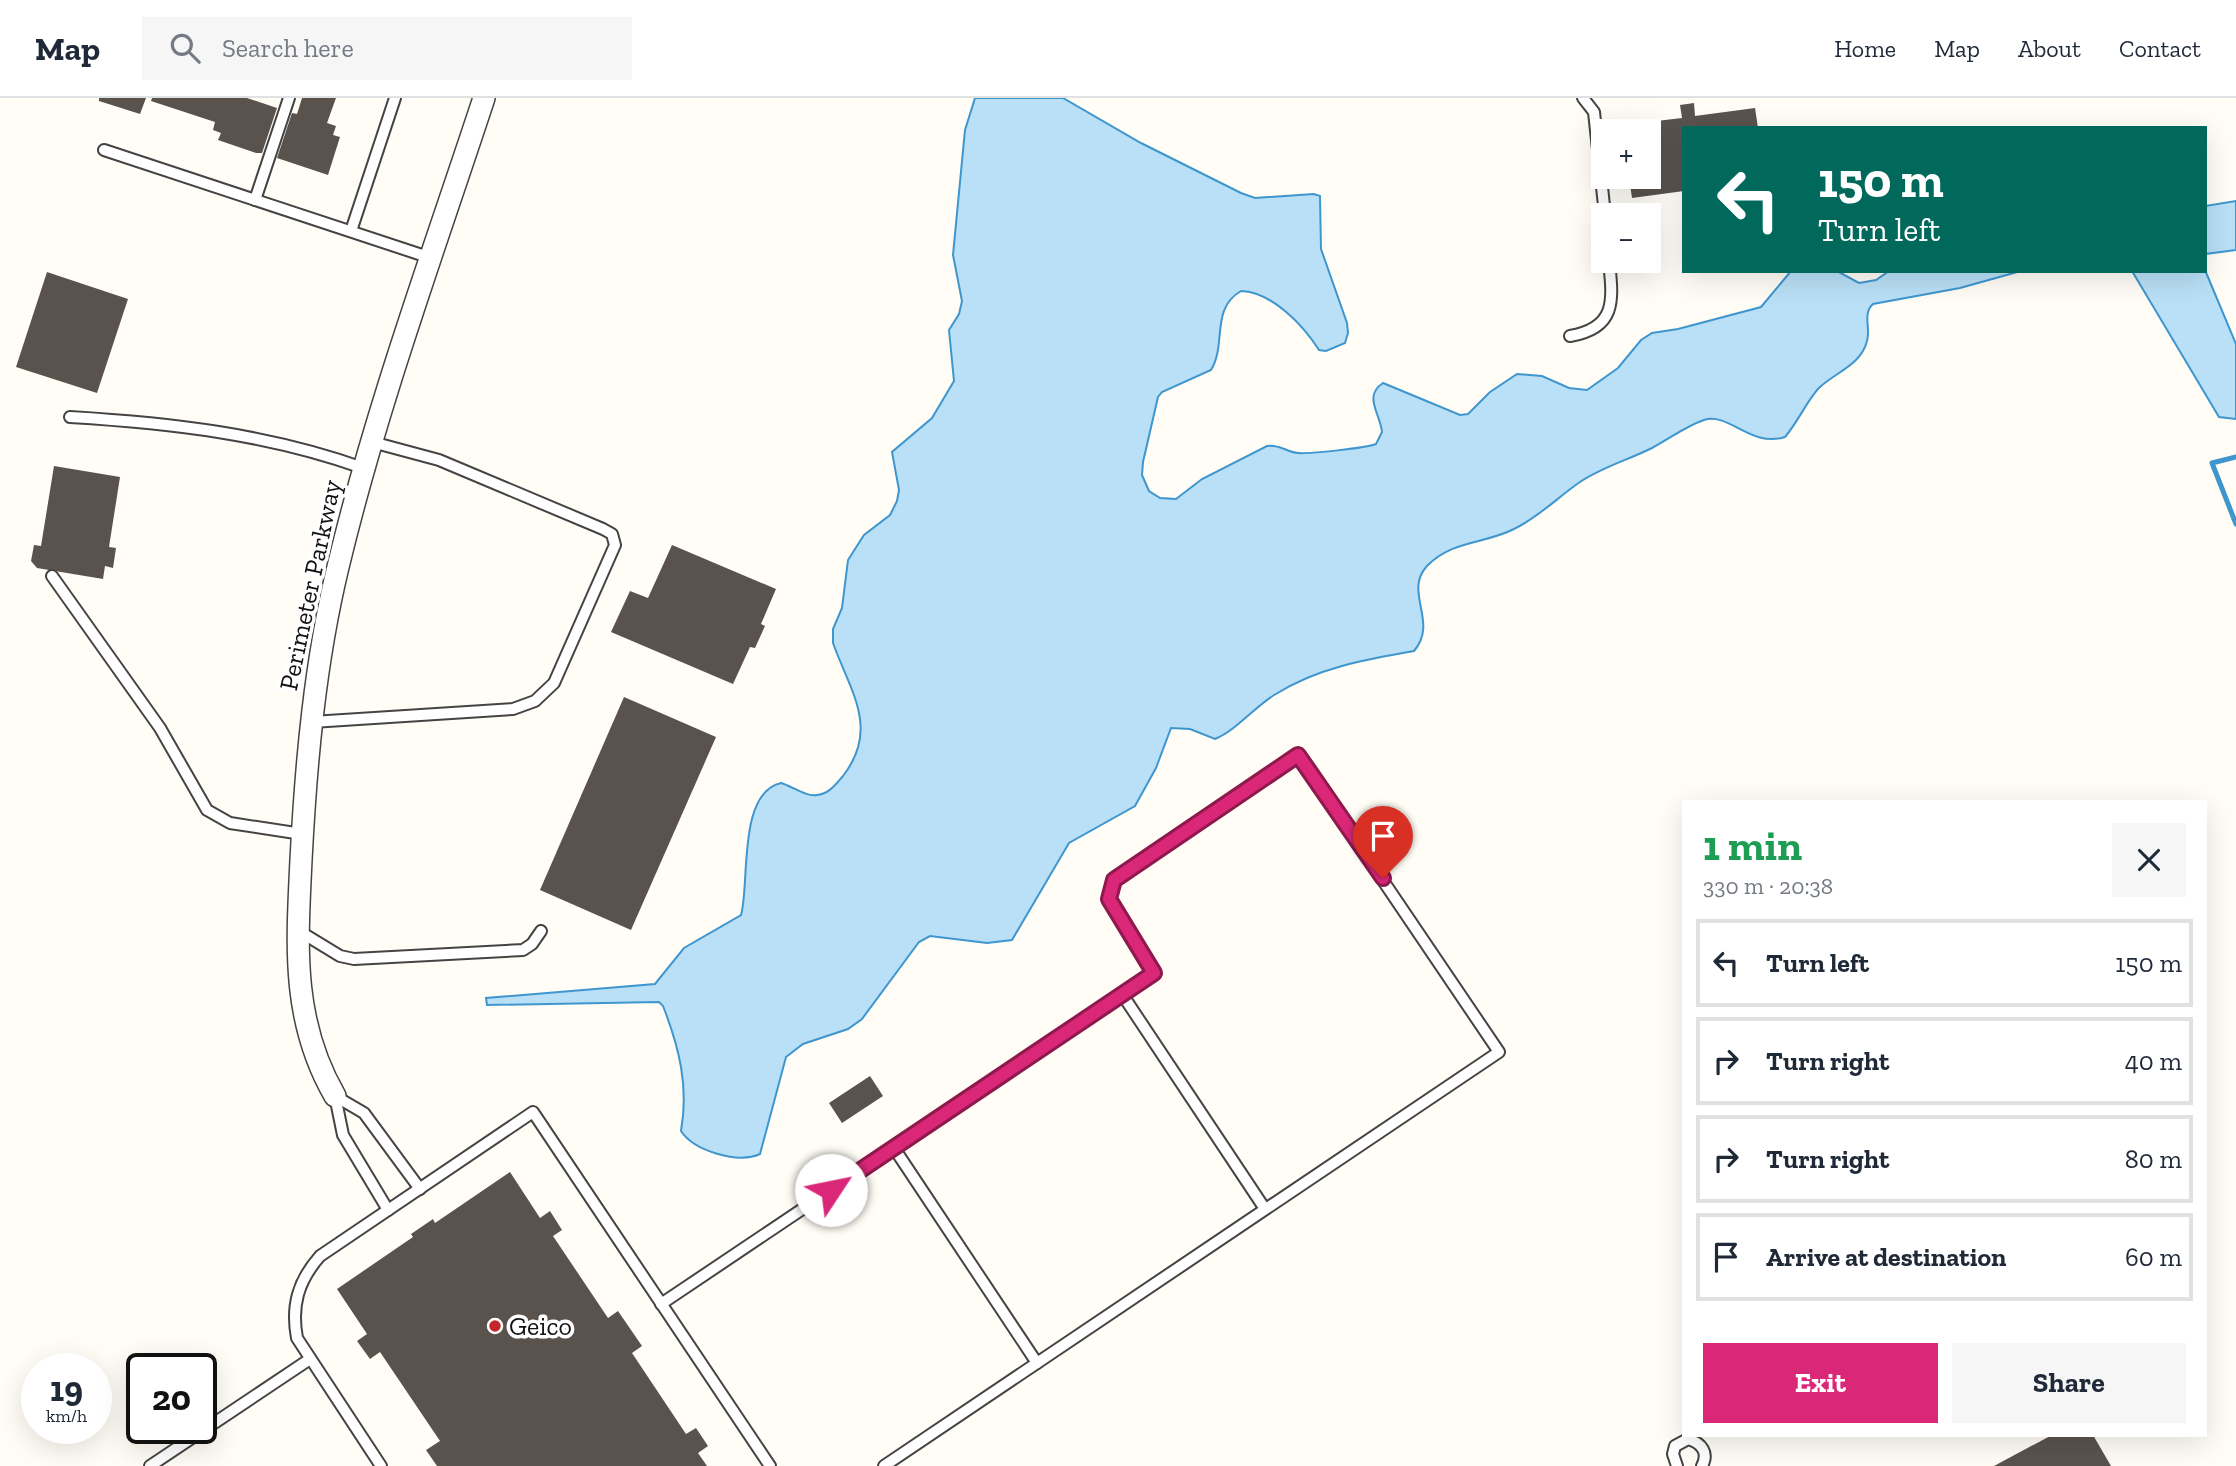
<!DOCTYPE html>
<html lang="en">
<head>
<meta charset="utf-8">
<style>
	body { margin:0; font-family:"Zilla Slab",serif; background:#f6f6f7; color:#1f2937; height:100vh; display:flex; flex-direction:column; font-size:26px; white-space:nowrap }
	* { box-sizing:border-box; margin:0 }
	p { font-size:23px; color:#747a83 }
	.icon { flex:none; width:38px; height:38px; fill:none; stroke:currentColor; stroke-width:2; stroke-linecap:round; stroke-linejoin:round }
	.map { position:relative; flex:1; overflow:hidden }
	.panel { position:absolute; left:1682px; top:702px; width:525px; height:637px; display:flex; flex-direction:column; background:#fff; border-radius:0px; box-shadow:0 7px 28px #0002 }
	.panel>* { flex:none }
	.top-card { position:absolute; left:1682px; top:28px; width:525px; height:147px; border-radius:0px; box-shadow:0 7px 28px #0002; background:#00695c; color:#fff; overflow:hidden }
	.controls { position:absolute; left:1591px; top:21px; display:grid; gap:14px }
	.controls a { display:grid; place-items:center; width:70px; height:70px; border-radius:0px; background:#fff; box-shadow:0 7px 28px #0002; font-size:35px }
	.speed { position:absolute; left:21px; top:1255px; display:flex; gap:14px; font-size:35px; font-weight:700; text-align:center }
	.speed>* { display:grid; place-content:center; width:91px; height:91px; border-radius:50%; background:#fff; box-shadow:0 7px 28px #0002; line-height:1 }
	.speed small { font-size:18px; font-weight:400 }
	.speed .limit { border:4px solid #111; border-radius:10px; background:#fff; color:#111 }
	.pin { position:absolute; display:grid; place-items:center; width:60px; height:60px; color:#fff; margin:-72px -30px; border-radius:50% 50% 50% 0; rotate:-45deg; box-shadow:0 0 7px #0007 }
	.pin .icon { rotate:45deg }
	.me { position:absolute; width:77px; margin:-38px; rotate:56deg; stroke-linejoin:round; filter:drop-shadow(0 0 5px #0008) }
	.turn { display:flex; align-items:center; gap:24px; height:147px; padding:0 21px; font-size:32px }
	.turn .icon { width:91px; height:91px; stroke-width:2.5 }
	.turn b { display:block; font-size:49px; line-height:60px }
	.round { display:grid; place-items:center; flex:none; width:74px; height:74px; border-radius:0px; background:#f6f6f7 }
	.overview { display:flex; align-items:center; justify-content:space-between; height:119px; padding:0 21px }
	h1 { font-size:42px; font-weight:700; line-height:52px; color:#1e9e55 }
	.cta { display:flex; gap:14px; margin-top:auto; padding:14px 21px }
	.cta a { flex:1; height:80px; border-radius:0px; background:#db2777; color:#fff; font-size:28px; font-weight:700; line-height:80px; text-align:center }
	.cta a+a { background:#f6f6f7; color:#1f2937 }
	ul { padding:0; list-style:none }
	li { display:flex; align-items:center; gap:21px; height:88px; margin:0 14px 10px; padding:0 7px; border:4px solid #e0e1e3; border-radius:0px }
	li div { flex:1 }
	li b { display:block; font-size:26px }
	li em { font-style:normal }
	header { display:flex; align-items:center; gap:42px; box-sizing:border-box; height:98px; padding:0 35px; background:#fff; border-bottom:2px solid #e0e1e3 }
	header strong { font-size:33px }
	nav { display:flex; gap:38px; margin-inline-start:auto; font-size:24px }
	.search { width:490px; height:63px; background:#f6f6f7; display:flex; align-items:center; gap:18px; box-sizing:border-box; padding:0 24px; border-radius:0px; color:#747a83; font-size:26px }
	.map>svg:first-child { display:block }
	.water { fill:#b9e0f7; stroke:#3f96cf; stroke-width:2 }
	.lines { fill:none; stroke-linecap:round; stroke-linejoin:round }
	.stream { stroke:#3f96cf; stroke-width:5 }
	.building { fill:#5a524d }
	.service-casing { stroke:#444; stroke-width:14 }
	.minor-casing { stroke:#444; stroke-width:24 }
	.service { stroke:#fff; stroke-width:10 }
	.minor { stroke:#fff; stroke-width:21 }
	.route-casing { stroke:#8e194d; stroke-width:18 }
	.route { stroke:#db2777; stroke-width:12 }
	.poi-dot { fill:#c4262e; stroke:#fff; stroke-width:2.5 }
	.labels { text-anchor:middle; stroke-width:7; stroke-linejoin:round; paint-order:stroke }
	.street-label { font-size:26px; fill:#111; stroke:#fff }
	.poi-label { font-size:26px; fill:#111; stroke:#fff; text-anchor:start }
</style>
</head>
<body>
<header>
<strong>Map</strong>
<div class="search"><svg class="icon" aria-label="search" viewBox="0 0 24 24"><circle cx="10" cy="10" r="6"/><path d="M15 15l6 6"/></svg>Search here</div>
<nav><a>Home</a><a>Map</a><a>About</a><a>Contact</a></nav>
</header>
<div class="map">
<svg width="2236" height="1368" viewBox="0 0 2236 1368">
	<rect width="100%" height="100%" fill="#fffdf5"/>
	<!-- water -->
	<g class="water">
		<path d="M 975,0 L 1063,0 L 1141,45 L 1241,95 L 1255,100 L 1314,96 L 1320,98 L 1321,151 L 1347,225 L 1348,235 L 1345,245 L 1326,253 L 1319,252 C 1303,227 1272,194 1241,193 C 1210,211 1227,246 1211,272 L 1162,294 L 1158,299 L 1143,364 L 1142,377 L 1149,393 L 1160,400 L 1176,401 L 1202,381 L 1267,348 C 1280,346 1286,354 1298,355 C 1309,356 1366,350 1376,346 L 1382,334 C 1380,315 1363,298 1383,285 L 1460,317 L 1468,316 L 1490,294 L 1517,276 L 1542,278 L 1569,290 L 1587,292 L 1618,270 L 1641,242 L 1652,235 L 1678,231 L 1761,209 L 1791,173 L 1837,173 L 1859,185 L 1876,182 L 1889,173 L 2021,173 L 1960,190 L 1873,206 C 1862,216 1871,230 1867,243 C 1861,267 1836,274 1820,289 C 1809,299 1798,324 1785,339 C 1751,350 1729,314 1704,322 C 1686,328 1669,341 1652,350 C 1628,362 1602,369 1580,384 C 1558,399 1539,419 1514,431 C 1485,446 1452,442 1427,468 C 1403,494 1439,524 1414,553 C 1367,561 1317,570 1276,596 C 1255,608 1237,632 1215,641 L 1190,631 L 1171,630 L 1156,670 L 1135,708 L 1069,745 L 1012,842 L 987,845 L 930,838 L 919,844 L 862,921 L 848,931 L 803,946 L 786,959 L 760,1056 C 738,1066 694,1053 681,1033 C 689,988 679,949 663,908 L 659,904 L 487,907 L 486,900 L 655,886 L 684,850 L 741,817 C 750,787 737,695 781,685 C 792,688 806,699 817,697 C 829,696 836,686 843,678 C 880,630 850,593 833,545 L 833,531 L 842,510 L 848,462 L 864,437 L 890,417 L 897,403 L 899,392 L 892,354 L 932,320 L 954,283 L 949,232 L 959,216 L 962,203 L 953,157 L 965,32 Z"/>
		<polygon points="2236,103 2236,152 2205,156 2205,108"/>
		<polygon points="2205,172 2236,246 2236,321 2219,319 2132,173"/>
	</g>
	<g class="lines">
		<!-- stream -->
		<polyline class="stream" points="2236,359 2212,365 2236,426"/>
	</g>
	<!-- building -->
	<g class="building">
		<polygon points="99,0 146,0 140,16 99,3"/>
		<polygon points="152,0 247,0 277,10 262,55 256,55 218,42 221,35 213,32 215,24 151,3"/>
		<polygon points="302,0 336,0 327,25 336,28 333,37 340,39 328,77 277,60 292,15 297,16"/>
		<polygon points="1694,5 1695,18 1755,10 1758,30 1684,30 1684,93 1632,100 1629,79 1648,79 1648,24 1682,20 1680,7"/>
		<polygon points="47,174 128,201 97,295 16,269"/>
		<polygon points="54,368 120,379 109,449 116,450 113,470 105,468 103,481 37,470 31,463 34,447 41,448"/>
		<polygon points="672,447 776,491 761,526 765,528 755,550 750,549 733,586 611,534 630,493 648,500"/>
		<polygon points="624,599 716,639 631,832 540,792"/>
		<polygon points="870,978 883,998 842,1025 829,1005"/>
		<polygon points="510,1074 540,1120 550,1113 562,1132 553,1138 608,1220 618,1213 642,1248 632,1255 686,1336 696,1330 708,1348 698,1355 707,1368 437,1368 426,1352 440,1343 380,1254 370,1261 357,1243 367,1236 337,1191 413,1139 411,1136 433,1121 435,1125"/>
		<polygon points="2052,1337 2093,1337 2111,1368 1994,1368"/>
	</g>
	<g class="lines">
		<defs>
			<g id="service">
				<polyline points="1583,0 1594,14 1605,117"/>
				<polyline points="104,52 431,160"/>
				<polyline points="255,102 289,0"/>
				<polyline points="351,133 395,0"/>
				<path d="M 1570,238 C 1617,230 1613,202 1609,163"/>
				<path d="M 70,319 C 170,325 268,336 363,370"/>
				<polyline points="52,478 160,630 207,712 230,725 302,736"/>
				<polyline points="312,624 513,611 535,603 554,585 615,447 612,436 603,431 439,362 372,344"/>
				<polyline points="299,833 340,858 354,861 523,852 532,846 541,833"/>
				<polyline points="1122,896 1265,1111"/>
				<polyline points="894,1050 1037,1265"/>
				<polyline points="388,1112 343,1037 335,998 364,1015 420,1091"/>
				<polyline points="661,1206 1154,875 1109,801 1114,782 1298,657 1499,954 884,1368"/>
				<polyline points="150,1368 310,1261"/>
				<path d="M 381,1368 L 297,1240 C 291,1208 298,1183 320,1158 L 533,1014 L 770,1368"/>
				<path d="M 1677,1368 L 1673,1356 L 1675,1348 L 1688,1341 C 1702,1345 1709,1355 1702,1368"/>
			</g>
			<path id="minor" d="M 335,998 C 291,922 297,847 301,762 C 306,664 315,564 338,469 C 376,310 433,155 484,0"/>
		</defs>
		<!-- service casing -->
		<use href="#service" class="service-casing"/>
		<!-- minor casing -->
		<use href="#minor" class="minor-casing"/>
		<!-- service -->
		<use href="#service" class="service"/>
		<!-- minor -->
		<use href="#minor" class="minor"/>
	</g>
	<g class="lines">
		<defs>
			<polyline id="route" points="831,1092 1154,875 1109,801 1114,782 1298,657 1383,780"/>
		</defs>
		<!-- route casing -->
		<use href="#route" class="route-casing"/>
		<!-- route -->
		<use href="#route" class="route"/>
	</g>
	<!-- markers -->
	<circle class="poi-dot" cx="495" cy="1228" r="7"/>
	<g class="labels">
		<!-- street labels -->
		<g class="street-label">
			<text transform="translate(310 487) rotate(-78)" y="9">Perimeter Parkway</text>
		</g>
		<!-- poi labels -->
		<g class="poi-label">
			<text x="509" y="1237">Geico</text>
		</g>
	</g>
</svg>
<div class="controls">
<a>+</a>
<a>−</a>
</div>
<div class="speed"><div>19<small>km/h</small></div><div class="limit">20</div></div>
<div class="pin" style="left:1383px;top:780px;background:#d93025"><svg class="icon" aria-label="arrive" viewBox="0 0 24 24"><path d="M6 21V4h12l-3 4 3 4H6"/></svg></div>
<svg class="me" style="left:831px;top:1092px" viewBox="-20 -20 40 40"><circle r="19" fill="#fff"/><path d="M0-13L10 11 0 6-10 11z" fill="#db2777"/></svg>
<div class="top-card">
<div class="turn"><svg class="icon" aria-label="left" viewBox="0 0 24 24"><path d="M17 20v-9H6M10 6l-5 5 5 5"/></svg><div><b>150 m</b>Turn left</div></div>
</div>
<section class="panel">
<div class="overview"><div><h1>1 min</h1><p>330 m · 20:38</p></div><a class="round"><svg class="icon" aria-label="close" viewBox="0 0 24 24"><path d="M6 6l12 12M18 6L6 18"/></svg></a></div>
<ul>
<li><svg class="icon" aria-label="left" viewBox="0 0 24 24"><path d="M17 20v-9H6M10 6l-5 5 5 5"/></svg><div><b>Turn left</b></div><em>150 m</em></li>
<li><svg class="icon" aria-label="right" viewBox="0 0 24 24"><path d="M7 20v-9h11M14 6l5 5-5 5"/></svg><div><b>Turn right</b></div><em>40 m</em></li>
<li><svg class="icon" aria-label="right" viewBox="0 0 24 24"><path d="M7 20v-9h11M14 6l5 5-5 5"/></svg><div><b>Turn right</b></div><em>80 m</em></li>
<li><svg class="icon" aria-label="arrive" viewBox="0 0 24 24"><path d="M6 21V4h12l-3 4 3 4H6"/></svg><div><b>Arrive at destination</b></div><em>60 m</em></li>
</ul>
<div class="cta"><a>Exit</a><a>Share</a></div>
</section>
</div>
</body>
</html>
